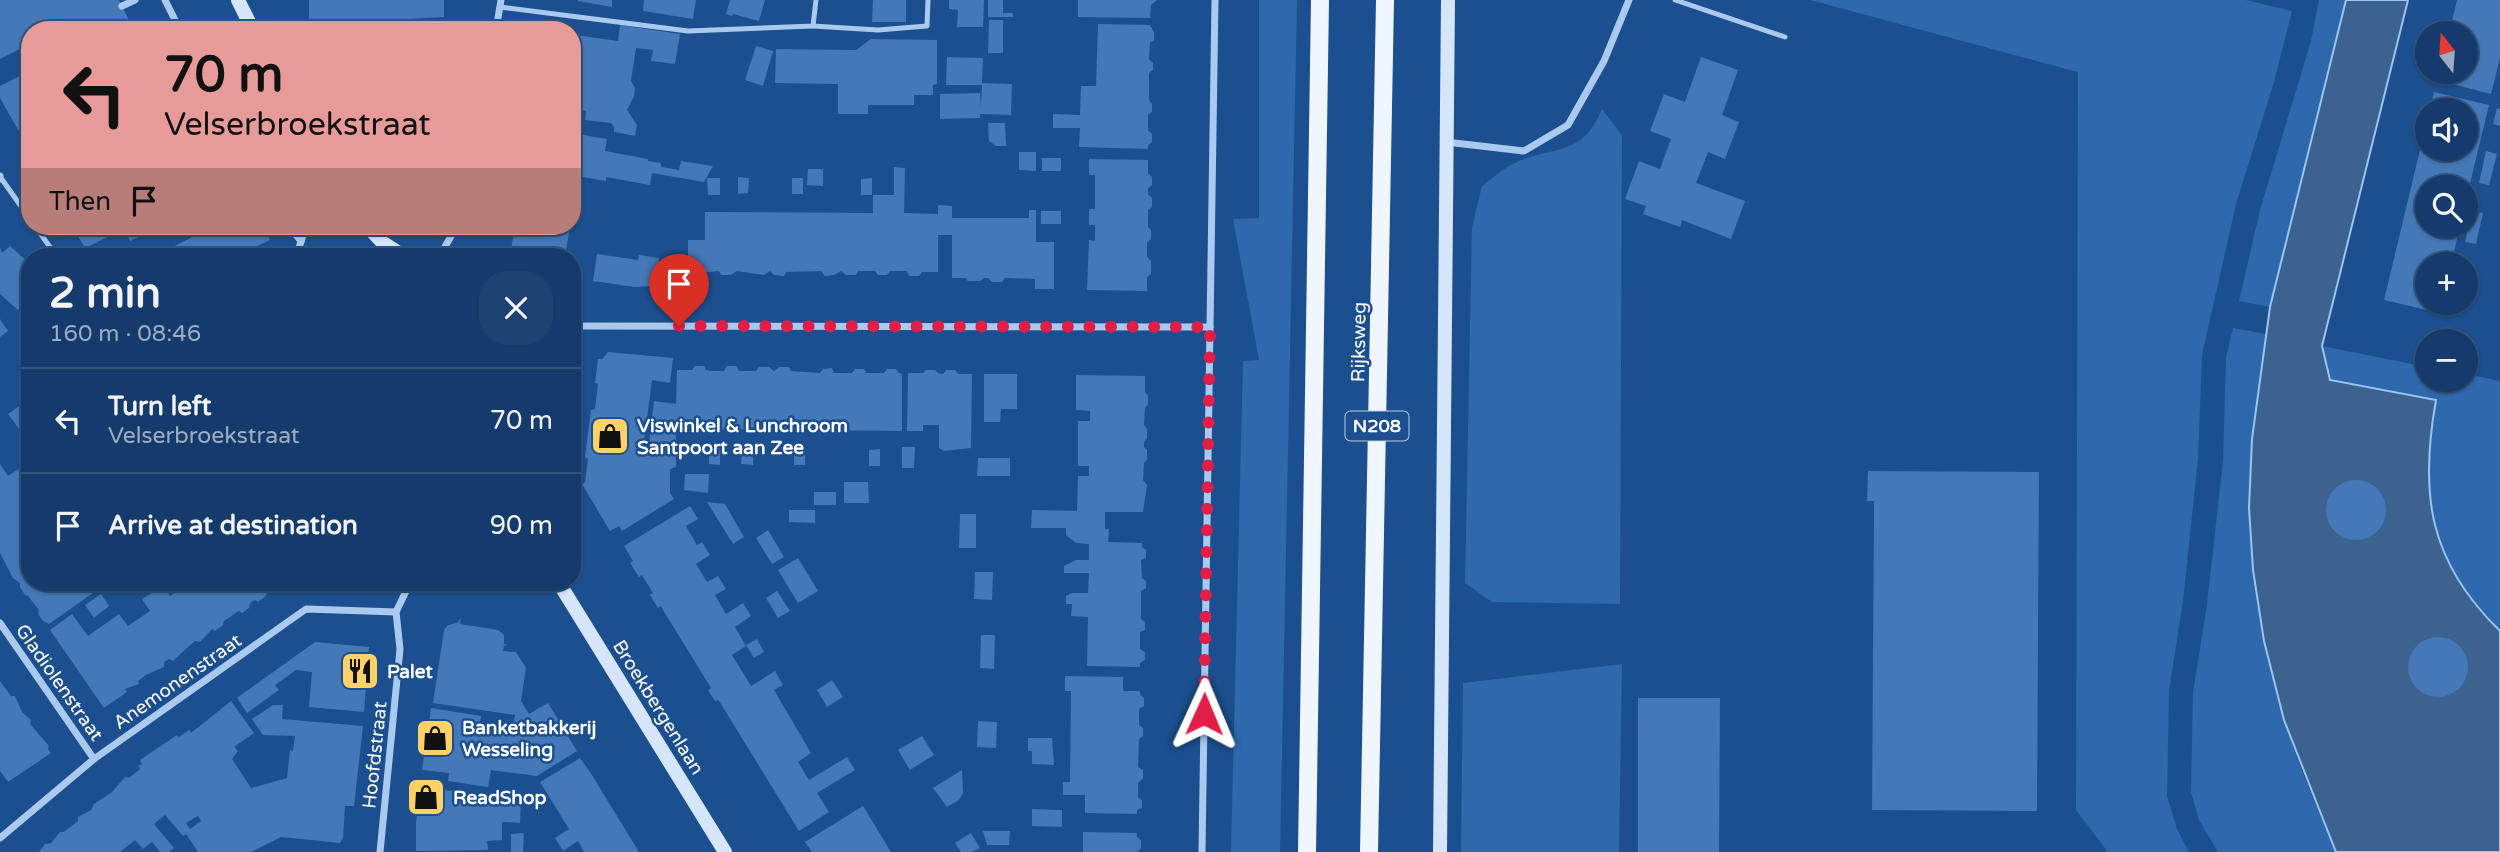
<!DOCTYPE html>
<html lang="en">
<head>
<meta charset="utf-8">
<style>
	body { margin:0; font-family:"Varela Round",sans-serif; background:#1d4271; color:#f1f3f6; height:100vh; display:flex; flex-direction:column; font-size:26px; white-space:nowrap }
	* { box-sizing:border-box; margin:0 }
	p { font-size:23px; color:#9dadc1 }
	.icon { flex:none; width:38px; height:38px; fill:none; stroke:currentColor; stroke-width:2; stroke-linecap:round; stroke-linejoin:round }
	.map { position:relative; flex:1; overflow:hidden }
	.details { position:absolute; left:21px; top:248px; width:560px; height:343px; display:flex; flex-direction:column; background:#143b6b; border-radius:28px; box-shadow:0 2px 5px #0004,0 0 0 2px #33557e }
	.details>* { flex:none }
	.guide { position:absolute; left:21px; top:21px; width:560px; height:214px; border-radius:28px; box-shadow:0 2px 5px #0004,0 0 0 2px #33557e; background:#e69b98; color:#111; overflow:hidden }
	.needle { width:46px; rotate:343deg }
	.controls { position:absolute; left:2415px; top:21px; display:grid; gap:14px }
	.controls a { display:grid; place-items:center; width:63px; height:63px; border-radius:50%; background:#143b6b; box-shadow:0 2px 5px #0004,0 0 0 2px #33557e; font-size:35px }
	.pin { position:absolute; display:grid; place-items:center; width:60px; height:60px; color:#fff; margin:-72px -30px; border-radius:50% 50% 50% 0; rotate:-45deg; box-shadow:0 0 7px #0007 }
	.pin .icon { rotate:45deg }
	.me { position:absolute; width:77px; margin:-38px; rotate:1deg; stroke-linejoin:round; filter:drop-shadow(0 0 5px #0008) }
	.turn { display:flex; align-items:center; gap:24px; height:147px; padding:0 28px; font-size:32px }
	.turn .icon { width:91px; height:91px; stroke-width:2.5 }
	.turn b { display:block; font-size:49px; line-height:60px }
	.then { display:flex; align-items:center; height:66px; padding:0 28px; background:#0003; gap:14px; font-size:26px }
	.round { display:grid; place-items:center; flex:none; width:74px; height:74px; border-radius:28px; background:#1d4271 }
	.head { display:flex; align-items:center; justify-content:space-between; height:119px; padding:0 28px }
	h1 { font-size:42px; font-weight:700; line-height:52px }
	ul { padding:0; list-style:none }
	li { display:flex; align-items:center; gap:21px; height:105px; padding:0 28px; border-top:2px solid #33557e }
	li div { flex:1 }
	li b { display:block; font-size:26px }
	li em { font-style:normal }
	.map>svg:first-child { display:block }
	.green { fill:#2e69ad }
	.water { fill:#3c6290; stroke:#9cc4f0; stroke-width:2 }
	.building { fill:#4478b7; fill-rule:evenodd }
	.lines { fill:none; stroke-linecap:round; stroke-linejoin:round }
	.lane { stroke:#a9c9ee; stroke-width:5 }
	.street { stroke:#a9c9ee; stroke-width:7 }
	.secondary { stroke:#d6e6fa; stroke-width:14 }
	.primary { stroke:#f0f6ff; stroke-width:18 }
	.route { stroke:#e11d48; stroke-width:12; stroke-dasharray:0 21.6 }
	.labels { text-anchor:middle; stroke-width:5; stroke-linejoin:round; paint-order:stroke }
	.shield { fill:#1b4f8f; stroke:#bbcadd; stroke-width:2 }
	.shield-label { font-size:18px; font-weight:bold; fill:#fff }
	.street-label { font-size:19px; fill:#fff; stroke:#1b4f8f }
	.poi-label { font-size:19px; font-weight:bold; fill:#fff; stroke:#1b4f8f; text-anchor:start }
</style>
</head>
<body>
<div class="map">
<svg width="2500" height="852" viewBox="0 0 2500 852">
	<rect width="100%" height="100%" fill="#1b4f8f"/>
	<!-- green -->
	<g class="green">
		<polygon points="1259,0 1297,0 1280,852 1231,852 1243,361 1259,360 1233,219 1259,218"/>
		<polygon points="1810,0 2246,0 2292,11 2274,82 2236,204 2202,355 2198,459 2183,601 2169,690 2167,796 2177,829 2189,852 2108,852 2076,810 2078,72"/>
		<polygon points="2319,0 2346,0 2270,307 2239,301 2260,210 2311,41"/>
		<path d="M 1602,109 L 1622,135 L 1620,604 L 1492,602 L 1465,583 L 1472,227 L 1482,186 C 1492,179 1502,169 1513,164 C 1551,144 1581,160 1602,109 Z"/>
		<path d="M 2233,328 L 2266,334 C 2258,392 2249,450 2249,509 C 2250,580 2263,650 2284,718 C 2297,764 2318,808 2336,852 L 2218,852 L 2199,820 L 2191,792 L 2193,693 L 2207,604 L 2223,461 L 2226,358 Z"/>
		<path d="M 2322,346 L 2427,367 L 2427,380 L 2466,380 L 2466,374 L 2500,381 L 2500,631 C 2429,562 2419,495 2436,400 L 2330,380 Z"/>
		<polygon points="1622,664 1619,852 1461,852 1463,683"/>
	</g>
	<!-- water -->
	<path class="water" d="M 2346,0 L 2408,0 L 2322,346 L 2330,380 L 2436,400 C 2419,494 2429,562 2500,631 L 2500,852 L 2336,852 L 2284,720 L 2264,641 L 2253,570 L 2249,508 L 2252,439 L 2270,307 Z"/>
	<!-- building -->
	<g class="building">
		<polygon points="0,0 119,0 134,30 81,30 77,21 60,30 30,30 30,44 0,59"/>
		<polygon points="309,0 444,0 444,17 406,19 406,30 314,30 309,21"/>
		<polygon points="578,0 612,0 612,7 578,1"/>
		<polygon points="644,0 696,0 693,19 643,11"/>
		<polygon points="730,0 765,0 759,21 733,14 732,16 726,14"/>
		<polygon points="873,0 906,0 906,22 872,22"/>
		<polygon points="949,0 984,0 983,27 957,27 958,10 949,9"/>
		<polygon points="988,0 1003,0 1003,13 1013,13 1013,17 988,17"/>
		<polygon points="1078,0 1157,0 1151,5 1150,18 1078,17"/>
		<polygon points="2457,0 2500,0 2500,58 2491,94 2437,80 2439,72 2466,72 2466,33 2449,33"/>
		<polygon points="989,20 1003,20 1003,53 988,53"/>
		<polygon points="1098,24 1150,25 1154,32 1154,40 1150,43 1149,59 1153,63 1153,70 1149,73 1149,100 1152,104 1152,112 1148,115 1148,130 1152,134 1152,142 1148,145 1148,149 1079,147 1080,128 1053,128 1053,114 1080,115 1081,86 1096,86"/>
		<polygon points="620,25 680,34 675,64 651,61 653,50 636,48 631,81 635,88 634,96 627,110 637,125 635,136 614,132 614,127 611,123 585,120 586,111 572,109 572,52 575,35 618,41"/>
		<polygon points="871,39 937,40 937,84 933,85 933,95 914,95 914,105 868,105 868,114 838,114 838,84 775,83 776,49 856,50"/>
		<polygon points="756,46 773,51 763,86 745,80"/>
		<polygon points="947,57 983,58 982,83 1012,84 1011,115 980,114 980,118 940,119 940,94 980,93 981,107 982,85 946,85"/>
		<polygon points="1701,57 1738,70 1722,115 1739,122 1725,159 1708,152 1696,183 1745,201 1731,239 1682,220 1680,227 1643,214 1646,206 1625,199 1639,161 1660,169 1671,139 1650,131 1664,94 1685,102"/>
		<polygon points="24,74 30,85 30,151 0,98 0,86"/>
		<polygon points="2434,92 2489,105 2467,196 2466,187 2427,187 2427,226 2460,226 2451,264 2427,264 2427,303 2441,303 2439,313 2384,300 2426,125 2427,149 2466,149 2466,110 2430,110"/>
		<polygon points="2497,108 2500,109 2500,126 2493,124"/>
		<polygon points="988,123 1005,123 1006,146 996,146 989,141"/>
		<polygon points="572,133 607,139 605,151 648,159 648,161 661,163 661,167 679,170 681,161 713,166 704,182 652,173 650,185 606,177 606,181 583,177 580,191 572,190"/>
		<polygon points="2486,151 2497,154 2489,185 2479,183"/>
		<polygon points="1019,152 1036,152 1036,171 1019,170"/>
		<rect x="1042" y="158" width="19" height="13"/>
		<polygon points="1089,159 1148,160 1148,173 1152,177 1152,185 1148,188 1148,194 1152,198 1152,207 1148,210 1148,227 1151,230 1151,239 1147,243 1147,257 1151,261 1151,274 1147,277 1147,291 1087,290 1089,240 1095,241 1095,225 1089,225 1089,209 1095,209 1095,175 1089,175"/>
		<polygon points="894,167 905,168 904,213 938,214 938,205 952,206 952,218 1029,218 1029,210 1036,210 1036,242 1054,242 1054,289 1035,289 1035,279 1005,278 1002,282 992,282 988,278 984,278 980,281 968,281 965,278 952,278 952,235 938,235 938,272 922,272 919,276 909,276 907,271 890,271 887,275 878,275 875,271 858,271 856,275 846,275 841,271 834,275 825,276 821,271 786,272 784,276 774,275 770,271 764,275 737,271 731,275 721,275 719,271 688,274 688,240 705,240 705,212 873,213 873,195 894,195"/>
		<polygon points="808,169 823,169 823,186 807,185"/>
		<polygon points="738,177 749,178 748,193 738,194"/>
		<polygon points="707,178 720,178 720,195 708,195"/>
		<rect x="792" y="178" width="11" height="16"/>
		<polygon points="872,178 872,195 861,195 861,179"/>
		<polygon points="2472,210 2483,213 2476,244 2465,242"/>
		<rect x="1041" y="211" width="20" height="13"/>
		<polygon points="72,226 110,226 114,234 85,248"/>
		<polygon points="123,226 161,226 130,241"/>
		<polygon points="175,226 193,226 179,233"/>
		<polygon points="214,226 265,226 270,240 234,257 153,257"/>
		<polygon points="515,226 570,226 565,257 510,255"/>
		<polygon points="272,245 276,257 249,257"/>
		<polygon points="10,246 30,264 30,297 18,310 0,294 0,247 2,253"/>
		<polygon points="597,254 638,260 639,255 659,258 656,286 634,287 593,281"/>
		<polygon points="0,319 8,331 0,337"/>
		<polygon points="608,352 673,358 670,383 652,380 644,442 649,443 654,401 676,404 677,370 692,370 695,366 704,366 706,370 710,371 724,371 727,366 736,366 739,371 756,371 759,367 769,367 774,371 779,367 789,367 791,371 820,373 823,369 832,368 834,373 852,373 855,369 864,369 866,373 884,373 887,369 896,369 899,373 902,374 902,431 676,429 676,467 670,469 670,493 674,499 622,531 619,526 610,531 582,484 585,482 588,459 585,457 591,410 595,409 598,384 595,383 598,359 602,359"/>
		<polygon points="926,370 935,370 938,373 943,374 946,370 955,370 958,374 972,374 971,448 944,451 939,448 939,425 923,425 923,431 907,431 908,373 923,373"/>
		<polygon points="984,374 1017,374 1017,409 1001,409 1000,422 984,422"/>
		<polygon points="1076,375 1145,376 1145,392 1148,396 1148,404 1145,408 1144,425 1147,429 1147,438 1144,442 1144,447 1147,450 1147,460 1144,463 1143,480 1147,485 1143,512 1105,512 1105,529 1109,529 1108,542 1142,543 1142,547 1146,550 1146,558 1141,560 1142,578 1146,581 1146,588 1141,591 1141,619 1145,622 1145,630 1140,632 1140,649 1145,652 1145,660 1140,663 1140,667 1087,666 1088,617 1071,616 1072,604 1066,604 1066,596 1072,593 1088,593 1089,573 1064,573 1064,566 1076,560 1089,560 1089,544 1076,543 1066,535 1066,528 1031,528 1032,510 1077,511 1078,476 1089,476 1089,466 1078,466 1078,421 1090,421 1090,411 1076,410"/>
		<polygon points="21,405 30,417 30,427 22,433 8,414"/>
		<polygon points="902,447 915,447 914,468 902,468"/>
		<polygon points="709,448 720,448 720,465 709,464"/>
		<polygon points="742,448 753,448 753,465 741,464"/>
		<rect x="794" y="449" width="11" height="16"/>
		<polygon points="880,449 880,466 869,466 869,450"/>
		<polygon points="978,458 1010,458 1010,476 977,476"/>
		<polygon points="0,464 8,476 19,469 30,485 30,494 24,498 30,506 30,583 107,583 49,624 43,621 38,614 39,610 28,596 25,595 20,587 20,583 13,578 0,553"/>
		<polygon points="1868,471 2039,472 2037,811 1872,810 1874,501 1867,501"/>
		<polygon points="685,474 709,474 708,493 684,490"/>
		<circle cx="2356" cy="510" r="30"/>
		<polygon points="844,482 868,482 869,503 844,503"/>
		<rect x="814" y="492" width="22" height="13"/>
		<polygon points="707,502 725,504 744,537 733,544"/>
		<polygon points="690,506 698,519 686,526 697,545 702,542 710,555 696,564 707,582 718,576 726,589 715,595 726,614 743,603 751,616 735,627 746,646 732,655 751,686 775,671 783,685 774,690 811,753 798,762 809,780 847,757 855,770 817,793 829,812 799,831 721,704 718,700 715,701 708,690 711,688 663,610 661,606 658,608 650,595 653,593 642,575 639,577 630,563 633,561 624,546"/>
		<polygon points="789,510 815,510 815,523 789,522"/>
		<polygon points="960,514 976,514 976,548 959,548"/>
		<polygon points="768,530 784,557 772,564 756,538"/>
		<polygon points="798,558 818,591 798,603 778,570"/>
		<polygon points="975,572 993,572 992,600 974,599"/>
		<polygon points="190,583 280,583 267,591 266,596 258,602 255,600 250,603 249,608 242,613 239,611 224,621 223,625 215,631 212,629 200,642 195,641 189,646 173,661 169,659 164,662 164,667 146,675 138,681 139,684 125,689 127,692 104,708 50,630 72,614 88,636 119,614 128,626 150,611 142,599 152,593 163,585 170,596"/>
		<polygon points="777,591 790,611 778,618 766,598"/>
		<polygon points="101,594 109,606 94,618 85,605"/>
		<polygon points="461,618 460,624 498,630 504,635 504,644 508,645 504,646 503,651 516,652 526,668 521,701 529,714 548,703 577,751 537,776 491,770 488,787 448,781 449,773 422,770 431,708 481,716 479,731 499,733 500,729 512,731 515,715 433,703 444,630 448,625 457,623"/>
		<polygon points="981,635 995,635 994,669 980,668"/>
		<circle cx="2438" cy="667" r="30"/>
		<polygon points="757,639 764,652 754,658 746,645"/>
		<polygon points="315,642 369,647 364,712 309,707 312,672 296,670 275,685 279,690 247,713 237,698"/>
		<polygon points="1065,676 1123,677 1123,691 1140,691 1140,695 1144,698 1144,706 1139,709 1139,725 1143,728 1143,736 1139,739 1138,767 1143,770 1143,778 1138,783 1138,797 1142,800 1142,808 1137,810 1137,814 1085,813 1085,795 1063,795 1063,782 1070,782 1071,691 1065,691"/>
		<polygon points="832,680 843,697 827,707 817,690"/>
		<polygon points="0,681 11,696 15,696 22,712 31,720 30,724 49,746 48,749 51,753 8,782 0,771"/>
		<polygon points="1638,698 1720,698 1719,852 1638,852"/>
		<path d="M 231,701 L 254,733 L 234,747 L 238,751 L 232,759 L 251,788 L 287,778 L 290,750 L 293,751 L 295,736 L 263,735 L 252,719 L 273,705 L 283,705 L 282,719 L 363,726 L 354,806 L 345,806 L 343,838 L 340,843 L 281,837 L 251,852 L 198,852 L 186,834 L 183,836 L 165,815 L 154,824 L 174,848 L 169,852 L 160,852 L 152,842 L 143,849 L 135,840 L 120,852 L 39,852 L 45,844 L 51,843 L 60,832 L 64,832 L 78,821 L 78,817 L 91,810 L 94,804 L 112,792 L 125,777 L 129,778 L 140,769 L 138,766 L 142,764 L 140,760 L 177,735 L 179,737 L 189,730 L 191,733 ZM 198,816 L 201,821 L 190,829 L 186,823 Z"/>
		<polygon points="978,721 997,722 996,748 977,747"/>
		<polygon points="922,736 934,755 910,770 898,750"/>
		<polygon points="1028,738 1052,738 1054,765 1032,764 1032,751 1028,751"/>
		<polygon points="580,758 590,772 639,852 584,852 578,841 563,851 555,838 569,829 540,782"/>
		<polygon points="962,770 963,793 959,800 947,807 933,788"/>
		<polygon points="421,788 521,797 520,823 502,822 502,840 487,841 488,850 416,851 416,822"/>
		<polygon points="863,806 891,852 812,852 805,842"/>
		<polygon points="1032,809 1062,810 1062,827 1032,826"/>
		<polygon points="983,831 1010,831 1009,845 987,845"/>
		<polygon points="1083,832 1137,833 1137,837 1141,840 1141,848 1137,852 1083,852"/>
		<polygon points="524,833 523,852 511,852 511,834"/>
		<polygon points="971,833 980,848 972,852 961,852 955,843"/>
	</g>
	<g class="lines">
		<!-- lane -->
		<g class="lane">
			<polyline points="1675,0 1785,37"/>
			<polyline points="500,7 688,31 813,26 816,0"/>
			<polyline points="813,26 878,30 927,26 928,0"/>
			<polyline points="1,178 30,219"/>
			<polyline points="35,226 57,257"/>
		</g>
		<!-- street -->
		<g class="street">
			<polyline points="165,0 180,30"/>
			<polyline points="122,6 135,0"/>
			<polyline points="496,30 501,0"/>
			<polyline points="1446,142 1524,151 1568,125 1604,61 1629,0"/>
			<polyline points="0,176 0,179"/>
			<polyline points="289,226 301,241"/>
			<polyline points="299,257 298,251 306,226"/>
			<polyline points="439,257 457,226"/>
			<polyline points="572,326 1210,327"/>
			<polyline points="0,623 94,759"/>
			<polyline points="0,838 94,759 306,609 396,612"/>
			<polyline points="380,852 400,649 396,612 409,585 414,583"/>
			<polyline points="1202,852 1215,0"/>
		</g>
		<!-- secondary -->
		<g class="secondary">
			<polyline points="238,0 253,30"/>
			<polyline points="367,226 382,242 405,257"/>
			<polyline points="559,583 725,852"/>
			<polyline points="1440,852 1448,0"/>
		</g>
		<!-- primary -->
		<g class="primary">
			<polyline points="1307,852 1320,0"/>
			<polyline points="1369,852 1385,0"/>
		</g>
	</g>
	<g class="lines">
		<!-- route -->
		<polyline class="route" points="679,326 1210,327 1204,714"/>
	</g>
	<!-- icons -->
	<defs>
		<symbol id="shop-square" viewBox="-11 -11 22 22"><rect x="-9" y="-9" width="18" height="18" rx="4" fill="#ffd166" stroke="#1b4f8f"/><path d="M-5-2.5h2.3a2.7 3.5 0 0 1 5.4 0H5L5.5 6h-11ZM-1.5-2.5h3a1.5 2.3 0 0 0-3 0Z" fill="#111"/></symbol>
		<symbol id="restaurant-square" viewBox="-11 -11 22 22"><rect x="-9" y="-9" width="18" height="18" rx="4" fill="#ffd166" stroke="#1b4f8f"/><path d="M-5-6h1v4h1v-4h1v4h1v-4h1v5L-1.5 .5V6h-2V.5L-5-1ZM5-6V6H3V1.5H1.5Q1.5-4 5-6Z" fill="#111"/></symbol>
	</defs>
	<g fill-rule="evenodd">
		<use href="#shop-square" x="588" y="414" width="44" height="44"/>
		<use href="#restaurant-square" x="338" y="649" width="44" height="44"/>
		<use href="#shop-square" x="413" y="716" width="44" height="44"/>
		<use href="#shop-square" x="404" y="775" width="44" height="44"/>
	</g>
	<g class="labels">
		<!-- shield labels -->
		<rect class="shield" x="1345.5" y="411.5" width="63" height="29" rx="5"/>
		<g class="shield-label">
			<text x="1377" y="432">N208</text>
		</g>
		<!-- street labels -->
		<g class="street-label">
			<text transform="translate(1358 342) rotate(-89)" y="7">Rijksweg</text>
			<text transform="translate(177 681) rotate(-35)" y="7">Anemonenstraat</text>
			<text transform="translate(60 682) rotate(55)" y="7">Gladiolenstraat</text>
			<text transform="translate(659 707) rotate(58)" y="7">Broekbergenlaan</text>
			<text transform="translate(374 755) rotate(-84)" y="7">Hoofdstraat</text>
		</g>
		<!-- poi labels -->
		<g class="poi-label">
			<text x="637" y="432">Viswinkel &amp; Lunchroom<tspan x="637" dy="22">Santpoort aan Zee</tspan></text>
			<text x="387" y="678">Palet</text>
			<text x="462" y="734">Banketbakkerij<tspan x="462" dy="22">Wesseling</tspan></text>
			<text x="453" y="804">ReadShop</text>
		</g>
	</g>
</svg>
<div class="controls">
<a><svg class="needle" viewBox="-14 -14 28 28"><path d="M0-13l5 13h-10z" fill="#e53935"/><path d="M0 13l5-13h-10z" fill="#9dadc1"/></svg></a>
<a><svg class="icon" aria-label="sound" viewBox="0 0 24 24"><path d="M4 9h4l5-4v14l-5-4H4zM17 9q2 3 0 6"/></svg></a>
<a><svg class="icon" aria-label="search" viewBox="0 0 24 24"><circle cx="10" cy="10" r="6"/><path d="M15 15l6 6"/></svg></a>
<a>+</a>
<a>−</a>
</div>
<div class="pin" style="left:679px;top:326px;background:#d93025"><svg class="icon" aria-label="arrive" viewBox="0 0 24 24"><path d="M6 21V4h12l-3 4 3 4H6"/></svg></div>
<svg class="me" style="left:1204px;top:714px" viewBox="-20 -20 40 40"><path d="M0-17L14 15 0 8-14 15z" fill="#e11d48" stroke="#fff" stroke-width="4"/></svg>
<div class="guide">
<div class="turn"><svg class="icon" aria-label="left" viewBox="0 0 24 24"><path d="M17 20v-9H6M10 6l-5 5 5 5"/></svg><div><b>70 m</b>Velserbroekstraat</div></div>
<div class="then">Then<svg class="icon" aria-label="arrive" viewBox="0 0 24 24"><path d="M6 21V4h12l-3 4 3 4H6"/></svg></div>
</div>
<section class="details">
<div class="head"><div><h1>2 min</h1><p>160 m · 08:46</p></div><a class="round"><svg class="icon" aria-label="close" viewBox="0 0 24 24"><path d="M6 6l12 12M18 6L6 18"/></svg></a></div>
<ul>
<li><svg class="icon" aria-label="left" viewBox="0 0 24 24"><path d="M17 20v-9H6M10 6l-5 5 5 5"/></svg><div><b>Turn left</b><p>Velserbroekstraat</p></div><em>70 m</em></li>
<li><svg class="icon" aria-label="arrive" viewBox="0 0 24 24"><path d="M6 21V4h12l-3 4 3 4H6"/></svg><div><b>Arrive at destination</b></div><em>90 m</em></li>
</ul>
</section>
</div>
</body>
</html>
